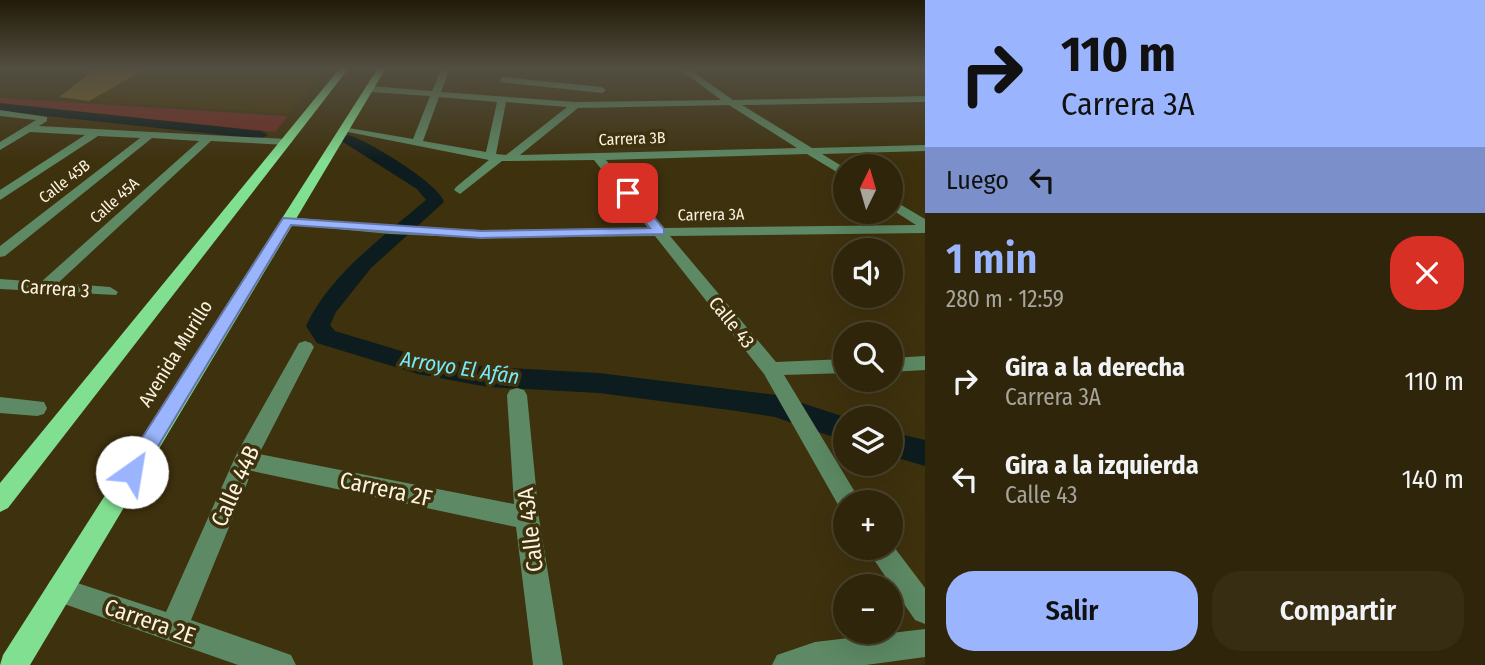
<!DOCTYPE html>
<html lang="es">
<head>
<meta charset="utf-8">
<style>
	:root { --surface:#2e250a; --page:#362d13; --text:#f1f3f6; --muted:#a7a59c; --line:#49422b; --accent:#9ab5fd }
	body { margin:0; font-family:"Fira Sans Condensed",sans-serif; background:var(--page); color:var(--text); height:100vh; display:flex; flex-direction:column; font-size:26px; white-space:nowrap }
	* { box-sizing:border-box; margin:0 }
	p { font-size:23px; color:var(--muted) }
	.icon { flex:none; width:38px; height:38px; fill:none; stroke:currentColor; stroke-width:2; stroke-linecap:round; stroke-linejoin:round }
	.map { position:relative; flex:1; overflow:hidden }
	.details { display:flex; flex-direction:column; background:var(--surface); width:560px }
	.details>* { flex:none }
	.top-card { background:#9ab5fd; color:#111; overflow:hidden }
	.needle { width:46px; rotate:5deg }
	.fabs { position:absolute; left:833px; top:154px; display:grid; gap:14px }
	.fabs a { display:grid; place-items:center; width:70px; height:70px; border-radius:50%; background:var(--surface); box-shadow:0 7px 28px #0002,0 0 0 2px var(--line); font-size:35px }
	.pin { position:absolute; display:grid; place-items:center; width:60px; height:60px; color:#fff; margin:-30px; border-radius:14px; box-shadow:0 4px 10px #0006 }
	.me { position:absolute; width:77px; margin:-38px; rotate:32deg; stroke-linejoin:round; filter:drop-shadow(0 0 5px #0008) }
	.turn { display:flex; align-items:center; gap:24px; height:147px; padding:0 21px; font-size:32px }
	.turn .icon { width:91px; height:91px; stroke-width:2.5 }
	.turn b { display:block; font-size:49px; line-height:60px }
	.then { display:flex; align-items:center; height:66px; padding:0 21px; background:#0003; gap:14px; font-size:26px }
	.round { display:grid; place-items:center; flex:none; width:74px; height:74px; border-radius:28px; background:var(--page) }
	.headline { display:flex; align-items:center; justify-content:space-between; height:119px; padding:0 21px }
	h1 { font-size:42px; font-weight:600; line-height:52px; color:var(--accent) }
	.cta { display:flex; gap:14px; margin-top:auto; padding:14px 21px }
	.cta a { flex:1; height:80px; border-radius:28px; background:var(--accent); color:#111; font-size:28px; font-weight:600; line-height:80px; text-align:center }
	.cta a+a { background:var(--page); color:var(--text) }
	ul { padding:0; list-style:none }
	li { display:flex; align-items:center; gap:21px; height:98px; padding:0 21px }
	li div { flex:1 }
	li b { display:block; font-size:26px }
	li em { font-style:normal }
	main { display:flex; flex:1; min-height:0 }
	.map>svg:first-child { display:block }
</style>
</head>
<body>
<main>
<div class="map">
<svg width="925" height="665" viewBox="0 0 925 665">
	<rect width="100%" height="100%" fill="#3e310e"/>
	<path fill="#463609" d="M 148,68 L 329,68 L 289,114 L 89,101 Z"/>
	<path fill="#732b24" d="M 0,98 L 288,116 L 275,132 L 0,104 Z"/>
	<g fill="none" stroke-linecap="round" stroke-linejoin="round">
		<g fill="#0d1c1e" fill-rule="evenodd">
			<path d="M 0,103 L 261,131 L 268,135 L 261,139 L 0,111 Z"/>
			<path d="M 348,135 C 366,139 441,185 444,202 L 371,268 L 336,312 L 330,325 L 335,331 L 418,356 L 488,367 L 599,373 L 777,395 L 848,418 L 845,418 L 845,441 L 775,417 L 737,411 L 599,393 L 488,387 L 418,374 L 317,343 L 306,326 C 330,274 383,237 426,200 L 417,189 L 343,142 L 341,139 Z"/>
			<path d="M 891,432 L 925,440 L 925,466 L 891,456 Z"/>
		</g>
	</g>
	<path fill="#7a6324" d="M 97,68 L 148,68 L 89,101 L 59,97 Z"/>
	<g fill="none" stroke-linecap="round" stroke-linejoin="round">
		<g fill="#5d8964" fill-rule="evenodd">
			<path d="M 442,68 L 450,68 L 441,92 L 576,102 L 721,100 L 678,68 L 688,68 L 733,100 L 925,96 L 925,102 L 742,105 L 812,148 L 925,145 L 925,151 L 822,154 L 845,168 L 845,177 L 807,154 L 606,160 L 663,228 L 916,225 L 891,209 L 891,199 L 925,219 L 925,233 L 670,236 L 776,362 L 845,359 L 845,373 L 784,375 L 861,502 L 845,502 L 845,511 L 841,510 L 764,374 L 655,236 L 481,238 L 390,234 L 283,224 L 281,221 L 288,217 L 390,226 L 481,230 L 648,228 L 594,160 L 502,161 L 460,194 L 454,190 L 456,187 L 489,160 L 338,130 L 343,127 L 413,139 L 430,96 L 370,92 L 366,89 L 370,86 L 432,91 ZM 439,97 L 497,102 L 486,152 L 423,141 ZM 506,102 L 567,107 L 506,155 L 496,154 ZM 729,105 L 797,148 L 520,155 L 578,108 Z"/>
			<path d="M 502,77 L 602,87 L 606,90 L 602,93 L 499,82 Z"/>
			<path d="M 0,110 L 47,117 L 47,121 L 39,126 L 287,139 L 292,142 L 287,145 L 211,141 L 58,283 L 110,287 L 118,292 L 116,295 L 0,289 L 0,279 L 41,282 L 199,141 L 152,138 L 5,256 L 0,257 L 0,246 L 140,138 L 98,136 L 0,200 L 0,190 L 85,135 L 30,132 L 0,150 L 0,142 L 36,120 L 0,116 Z"/>
			<path d="M 305,341 L 311,343 L 314,347 L 259,454 L 514,504 L 507,395 L 510,390 L 517,388 L 524,390 L 527,395 L 539,518 L 563,665 L 533,665 L 516,527 L 252,471 L 191,620 L 291,655 L 296,665 L 238,665 L 50,599 L 46,590 L 50,581 L 59,577 L 166,612 L 237,453 L 299,343 Z"/>
			<path d="M 925,356 L 925,370 L 891,372 L 891,358 Z"/>
			<path d="M 0,397 L 44,402 L 47,408 L 44,414 L 37,416 L 0,413 Z"/>
			<path d="M 891,543 L 925,588 L 925,624 L 915,620 L 866,548 L 891,548 Z"/>
			<path d="M 925,629 L 925,657 L 866,665 L 772,665 L 777,655 L 815,642 Z"/>
		</g>
		<g fill="#81df91" fill-rule="evenodd">
			<path d="M 340,68 L 349,68 L 8,508 L 0,512 L 0,483 Z"/>
			<path d="M 378,68 L 386,68 L 30,665 L 0,665 L 3,655 Z"/>
		</g>
	</g>
	<linearGradient id="sky" x2="0" y2="1"><stop stop-color="#221b08"/><stop offset="0.42" stop-color="#524e41"/><stop offset="1" stop-color="#524e41" stop-opacity="0"/></linearGradient>
	<rect width="925" height="162" fill="url(#sky)"/>
	<path fill="#9ab5fd" stroke="#6476a4" stroke-width="2" d="M 628,190 L 632,191 L 664,229 L 664,234 L 481,238 L 291,225 L 139,478 L 132,481 L 124,478 L 121,472 L 124,466 L 283,218 L 481,231 L 650,228 L 622,193 Z"/>
	<g text-anchor="middle" stroke-width="7" stroke-linejoin="round" paint-order="stroke">
		<g font-size="16" fill="#fcf4e1" stroke="#3e310e">
			<text transform="translate(632 138) rotate(-2)" y="6">Carrera 3B</text>
			<text transform="translate(64 181) rotate(-38)" y="6">Calle 45B</text>
			<text transform="translate(114 200) rotate(-42)" y="6">Calle 45A</text>
			<text transform="translate(711 214) rotate(-1)" y="6">Carrera 3A</text>
		</g>
		<g font-size="19" fill="#fcf4e1" stroke="#3e310e">
			<text transform="translate(55 288) rotate(4)" y="7">Carrera 3</text>
			<text transform="translate(732 322) rotate(51)" y="7">Calle 43</text>
			<text transform="translate(175 353) rotate(-58)" y="7">Avenida Murillo</text>
		</g>
		<g font-size="21" font-style="italic" fill="#74ebfc" stroke="#3e310e">
			<text transform="translate(460 368) rotate(9)" y="7">Arroyo El Afán</text>
		</g>
		<g font-size="23" fill="#fcf4e1" stroke="#3e310e">
			<text transform="translate(235 486) rotate(-66)" y="8">Calle 44B</text>
			<text transform="translate(386 489) rotate(12)" y="8">Carrera 2F</text>
			<text transform="translate(530 530) rotate(-97)" y="8">Calle 43A</text>
			<text transform="translate(150 621) rotate(19)" y="8">Carrera 2E</text>
		</g>
	</g>
</svg>
<div class="fabs">
<a><svg class="needle" viewBox="-14 -14 28 28"><path d="M0-13l5 13h-10z" fill="#e53935"/><path d="M0 13l5-13h-10z" fill="#a7a59c"/></svg></a>
<a><svg class="icon" aria-label="sound" viewBox="0 0 24 24"><path d="M4 9h4l5-4v14l-5-4H4zM17 9q2 3 0 6"/></svg></a>
<a><svg class="icon" aria-label="search" viewBox="0 0 24 24"><circle cx="10" cy="10" r="6"/><path d="M15 15l6 6"/></svg></a>
<a><svg class="icon" aria-label="layers" viewBox="0 0 24 24"><path d="M12 4l9 5-9 5-9-5zM3 14l9 5 9-5"/></svg></a>
<a>+</a>
<a>−</a>
</div>
<div class="pin" style="left:628px;top:193px;background:#d93025"><svg class="icon" aria-label="arrive" viewBox="0 0 24 24"><path d="M6 21V4h12l-3 4 3 4H6"/></svg></div>
<svg class="me" style="left:132px;top:472px" viewBox="-20 -20 40 40"><circle r="19" fill="#fff"/><path d="M0-13L10 11 0 6-10 11z" fill="#9ab5fd"/></svg>
</div>
<section class="details">
<div class="top-card">
<div class="turn"><svg class="icon" aria-label="right" viewBox="0 0 24 24"><path d="M7 20v-9h11M14 6l5 5-5 5"/></svg><div><b>110 m</b>Carrera 3A</div></div>
<div class="then">Luego<svg class="icon" aria-label="left" viewBox="0 0 24 24"><path d="M17 20v-9H6M10 6l-5 5 5 5"/></svg></div>
</div>
<div class="headline"><div><h1>1 min</h1><p>280 m · 12:59</p></div><a class="round" style="background:#d93025;color:#fff"><svg class="icon" aria-label="close" viewBox="0 0 24 24"><path d="M6 6l12 12M18 6L6 18"/></svg></a></div>
<ul>
<li><svg class="icon" aria-label="right" viewBox="0 0 24 24"><path d="M7 20v-9h11M14 6l5 5-5 5"/></svg><div><b>Gira a la derecha</b><p>Carrera 3A</p></div><em>110 m</em></li>
<li><svg class="icon" aria-label="left" viewBox="0 0 24 24"><path d="M17 20v-9H6M10 6l-5 5 5 5"/></svg><div><b>Gira a la izquierda</b><p>Calle 43</p></div><em>140 m</em></li>
</ul>
<div class="cta"><a>Salir</a><a>Compartir</a></div>
</section>
</main>
</body>
</html>
